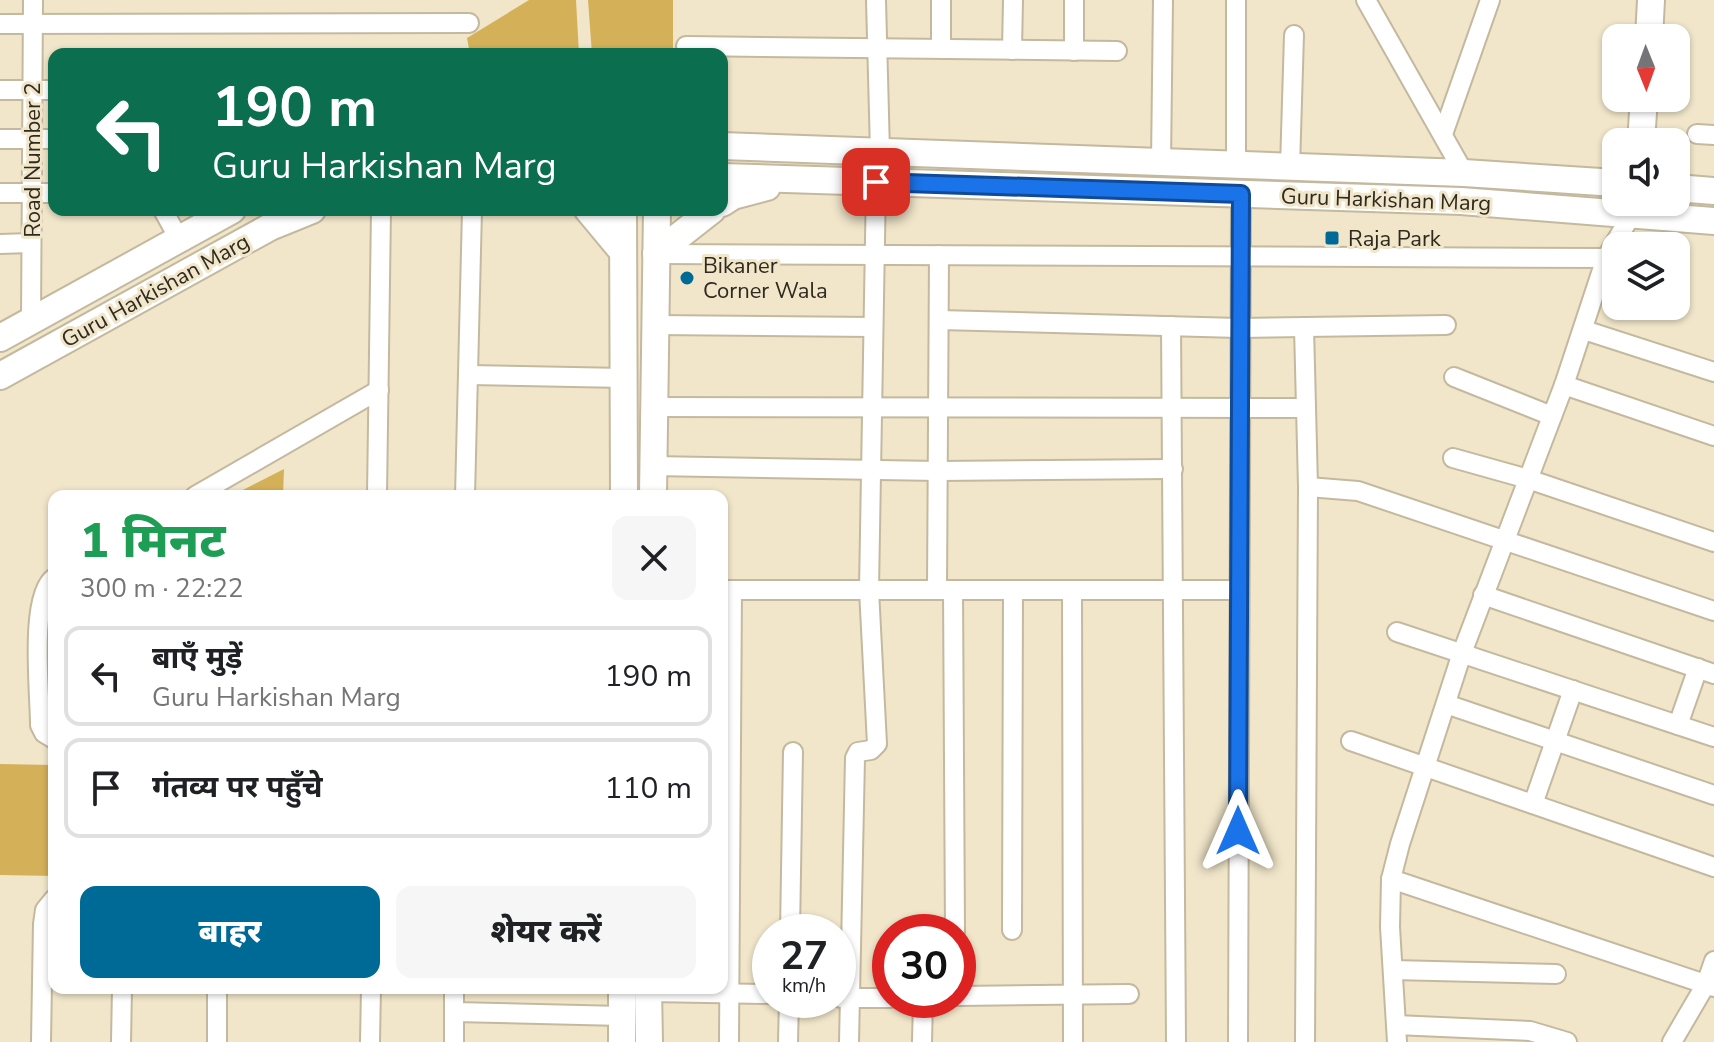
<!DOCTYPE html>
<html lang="hi">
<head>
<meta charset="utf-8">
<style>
	:root { --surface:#fff; --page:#f6f6f6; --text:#202124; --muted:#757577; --line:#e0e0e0; --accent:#006a97 }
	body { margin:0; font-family:"Nunito Sans","Noto Sans Devanagari",sans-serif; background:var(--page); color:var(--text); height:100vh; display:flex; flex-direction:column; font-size:30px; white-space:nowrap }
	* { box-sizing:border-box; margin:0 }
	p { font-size:26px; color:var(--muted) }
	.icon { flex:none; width:44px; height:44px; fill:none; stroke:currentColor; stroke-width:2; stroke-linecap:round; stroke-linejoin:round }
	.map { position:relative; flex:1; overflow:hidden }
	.side { position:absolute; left:48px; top:490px; width:680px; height:504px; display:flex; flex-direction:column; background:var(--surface); border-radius:16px; box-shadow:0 2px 6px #0004 }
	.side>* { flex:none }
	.hud { position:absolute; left:48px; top:48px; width:680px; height:168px; border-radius:16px; box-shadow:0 2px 6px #0004; background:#0b6e4f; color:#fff; overflow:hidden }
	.needle { width:52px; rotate:179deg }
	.buttons { position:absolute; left:1602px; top:24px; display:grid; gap:16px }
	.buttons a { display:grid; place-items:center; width:88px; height:88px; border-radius:16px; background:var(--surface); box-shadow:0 2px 6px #0004; font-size:40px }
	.speed { position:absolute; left:752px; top:914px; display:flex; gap:16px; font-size:40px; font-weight:700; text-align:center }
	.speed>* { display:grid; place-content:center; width:104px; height:104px; border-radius:50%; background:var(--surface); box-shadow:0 2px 6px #0004; line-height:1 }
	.speed small { font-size:20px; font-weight:400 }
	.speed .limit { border:12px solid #d22; background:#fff; color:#111 }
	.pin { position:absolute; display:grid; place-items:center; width:68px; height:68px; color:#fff; margin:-34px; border-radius:16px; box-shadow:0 4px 12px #0006 }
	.me { position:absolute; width:88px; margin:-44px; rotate:0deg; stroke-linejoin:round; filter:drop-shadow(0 0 6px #0008) }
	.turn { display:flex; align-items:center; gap:28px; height:168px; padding:0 32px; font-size:36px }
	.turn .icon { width:104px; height:104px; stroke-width:2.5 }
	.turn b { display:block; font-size:56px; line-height:68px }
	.round { display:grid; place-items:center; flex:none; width:84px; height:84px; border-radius:16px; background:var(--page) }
	.overview { display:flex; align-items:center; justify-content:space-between; height:136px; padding:0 32px }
	h1 { font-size:48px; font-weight:800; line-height:60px; color:#1e9e55 }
	.cta { display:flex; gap:16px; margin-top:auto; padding:16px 32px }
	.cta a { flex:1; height:92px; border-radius:16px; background:var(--accent); color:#fff; font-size:32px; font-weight:800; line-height:92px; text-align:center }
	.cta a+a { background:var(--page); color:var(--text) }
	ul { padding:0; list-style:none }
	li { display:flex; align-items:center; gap:24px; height:100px; margin:0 16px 12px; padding:0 16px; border:4px solid var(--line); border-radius:16px }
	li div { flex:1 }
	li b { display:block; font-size:30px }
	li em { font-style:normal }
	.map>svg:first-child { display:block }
</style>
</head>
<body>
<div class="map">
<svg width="1714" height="1042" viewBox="0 0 1714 1042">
	<rect width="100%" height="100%" fill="#f1e6ca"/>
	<g fill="#d4b159">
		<path d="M 529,0 L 576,0 L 579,54 L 470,54 L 467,38 Z"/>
		<path d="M 588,0 L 673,0 L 673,54 L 592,54 Z"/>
		<path d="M 284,469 L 283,496 L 231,496 Z"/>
		<path d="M 0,764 L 54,765 L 54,876 L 0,875 Z"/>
	</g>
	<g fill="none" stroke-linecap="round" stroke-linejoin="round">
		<g stroke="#c4b99f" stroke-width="22">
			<g id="street">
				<path d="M 876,0 L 880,152"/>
				<path d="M 941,0 L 941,49"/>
				<path d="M 1236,0 L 1236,165"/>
				<path d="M 1366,0 L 1464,173"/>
				<path d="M 0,24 L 469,23"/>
				<path d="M 686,46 L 1117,51"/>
				<path d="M 1012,50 L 1013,0"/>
				<path d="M 1074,51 L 1074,0"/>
				<path d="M 0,90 L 54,90"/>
				<path d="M 1443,134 L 1490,0"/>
				<path d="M 1697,134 L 1714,135"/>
				<path d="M 0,139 L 54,139"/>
				<path d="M 1161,162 L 1163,0"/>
				<path d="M 1290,167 L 1294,35"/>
				<path d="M 0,193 L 54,193"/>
				<path d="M 163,210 L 179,239"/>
				<path d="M 0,244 L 31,243"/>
				<path d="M 656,254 L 1606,258"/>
				<path d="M 939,320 L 1239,328 L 1446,325"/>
				<path d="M 31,321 L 33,0"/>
				<path d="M 655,325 L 873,327"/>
				<path d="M 1171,326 L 1176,1042"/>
				<path d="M 1304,327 L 1308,487 L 1305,1042"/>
				<path d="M 1584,330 L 1714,372"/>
				<path d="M 469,375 L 624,378"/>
				<path d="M 1454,377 L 1552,416"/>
				<path d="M 1564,385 L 1714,436"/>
				<path d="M 654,407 L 1306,408"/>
				<path d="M 1453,458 L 1528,479 L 1714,542"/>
				<path d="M 653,466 L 938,471 L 1173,469"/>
				<path d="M 1308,487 L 1358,491 L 1714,611"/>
				<path d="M 195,496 L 379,390"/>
				<path d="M 377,496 L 381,210"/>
				<path d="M 465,496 L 472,210"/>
				<path d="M 54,578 C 29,596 40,693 40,725 L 44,733 L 54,739"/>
				<path d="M 722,590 L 1239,590"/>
				<path d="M 937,590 L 939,255"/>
				<path d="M 953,590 L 955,932"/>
				<path d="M 1072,590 L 1073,1042"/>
				<path d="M 1483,595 L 1714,674"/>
				<path d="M 1397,632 L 1714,737"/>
				<path d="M 1446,704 L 1714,795"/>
				<path d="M 1678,725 L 1698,668"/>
				<path d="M 1351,741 L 1714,867"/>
				<path d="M 1533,804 L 1573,690"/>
				<path d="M 1391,879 L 1714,987"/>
				<path d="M 1012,930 L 1013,590"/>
				<path d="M 790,932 L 793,752"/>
				<path d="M 1393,970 L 1556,974"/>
				<path d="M 648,992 L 770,994"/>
				<path d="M 958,996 L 1129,994"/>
				<path d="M 841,998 L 890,998"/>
				<path d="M 454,1012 L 622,1016"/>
				<path d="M 1396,1025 L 1530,1031 L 1567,1042"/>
				<path d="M 41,1042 L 43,924 L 45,910 L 54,899"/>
				<path d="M 121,1042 L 122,988"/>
				<path d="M 217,1042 L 217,988"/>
				<path d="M 370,1042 L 371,988"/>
				<path d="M 454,1042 L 454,988"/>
				<path d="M 729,1042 L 732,590"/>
				<path d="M 788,1042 L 789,1000"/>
				<path d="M 849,1042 L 855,758 L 858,752 L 871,750 L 877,744 L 869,590 L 876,182"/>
				<path d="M 922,1042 L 923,1000"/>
				<path d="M 1238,1042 L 1241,194"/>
				<path d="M 1397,1042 L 1390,927 L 1391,879 L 1400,844 L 1462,653 L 1564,385 L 1606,258 L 1632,214"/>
				<path d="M 1672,1042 L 1706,984 L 1714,961"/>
			</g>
		</g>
		<g stroke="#c4b99f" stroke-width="30">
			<g id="secondary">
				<path d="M 1649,38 L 1651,0"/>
				<path d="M 1641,142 L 1644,98"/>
				<path d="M 722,146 L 1464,173 L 1616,183"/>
				<path d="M 722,177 L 1461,201 L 1714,221"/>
				<path d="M 1676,188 L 1714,191"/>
				<path d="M 722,203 L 733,196 L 767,187"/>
				<path d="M 588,210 L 623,252"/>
				<path d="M 623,210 L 624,496"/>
				<path d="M 656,254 L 712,210"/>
				<path d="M 0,338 L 232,210"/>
				<path d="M 0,376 L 270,227 L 312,210"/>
				<path d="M 653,496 L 657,210"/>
				<path d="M 648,988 L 649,1042"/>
				<path d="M 622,1042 L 622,988"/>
			</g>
		</g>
		<use href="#street" stroke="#fff" stroke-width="18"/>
		<use href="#secondary" stroke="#fff" stroke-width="26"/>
	</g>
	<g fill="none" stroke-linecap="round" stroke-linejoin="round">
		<g stroke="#114b97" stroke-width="20">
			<path id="route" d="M 876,182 L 1241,194 L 1238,831"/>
		</g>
		<use href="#route" stroke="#1a73e8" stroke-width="14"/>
	</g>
	<g fill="#006a97" stroke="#f1e6ca" stroke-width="3">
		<rect x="1324" y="230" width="16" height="16" rx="4"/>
		<circle cx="687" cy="278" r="8"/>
	</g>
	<g text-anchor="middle" stroke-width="6" stroke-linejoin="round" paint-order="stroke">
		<g font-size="22" fill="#2e2a1f" stroke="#f1e6ca">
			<text transform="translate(32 160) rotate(-90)" y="8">Road Number 2</text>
			<text transform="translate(1386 199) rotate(2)" y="8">Guru Harkishan Marg</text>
			<text transform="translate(155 290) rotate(-29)" y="8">Guru Harkishan Marg</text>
		</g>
		<g font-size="22" fill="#2e2a1f" stroke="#f1e6ca" text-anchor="start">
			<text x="1348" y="246">Raja Park</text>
			<text x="703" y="273">Bikaner<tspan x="703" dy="25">Corner Wala</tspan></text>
		</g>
	</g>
</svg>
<div class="buttons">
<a><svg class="needle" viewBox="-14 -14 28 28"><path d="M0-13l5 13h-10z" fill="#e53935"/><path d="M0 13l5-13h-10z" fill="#757577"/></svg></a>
<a><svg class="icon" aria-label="sound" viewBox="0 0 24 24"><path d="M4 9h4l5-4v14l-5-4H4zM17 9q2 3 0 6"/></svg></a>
<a><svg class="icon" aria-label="layers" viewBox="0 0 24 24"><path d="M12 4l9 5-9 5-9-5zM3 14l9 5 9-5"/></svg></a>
</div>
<div class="speed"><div>27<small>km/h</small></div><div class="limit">30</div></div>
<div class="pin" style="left:876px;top:182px;background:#d93025"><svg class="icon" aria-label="arrive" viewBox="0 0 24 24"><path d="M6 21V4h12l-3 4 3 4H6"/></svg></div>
<svg class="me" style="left:1238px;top:831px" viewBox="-20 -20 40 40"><path d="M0-17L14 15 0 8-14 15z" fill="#1a73e8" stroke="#fff" stroke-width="4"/></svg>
<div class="hud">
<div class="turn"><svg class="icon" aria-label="left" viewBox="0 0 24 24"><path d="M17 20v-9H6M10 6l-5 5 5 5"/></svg><div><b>190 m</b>Guru Harkishan Marg</div></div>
</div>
<section class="side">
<div class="overview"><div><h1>1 मिनट</h1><p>300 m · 22:22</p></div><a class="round"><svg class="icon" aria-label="close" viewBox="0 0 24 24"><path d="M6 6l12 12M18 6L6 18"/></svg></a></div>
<ul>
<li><svg class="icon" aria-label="left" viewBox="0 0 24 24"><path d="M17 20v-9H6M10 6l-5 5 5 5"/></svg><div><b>बाएँ मुड़ें</b><p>Guru Harkishan Marg</p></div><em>190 m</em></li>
<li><svg class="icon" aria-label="arrive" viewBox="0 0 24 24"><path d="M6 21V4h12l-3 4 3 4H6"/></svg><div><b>गंतव्य पर पहुँचे</b></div><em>110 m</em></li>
</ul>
<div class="cta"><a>बाहर</a><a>शेयर करें</a></div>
</section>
</div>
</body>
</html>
